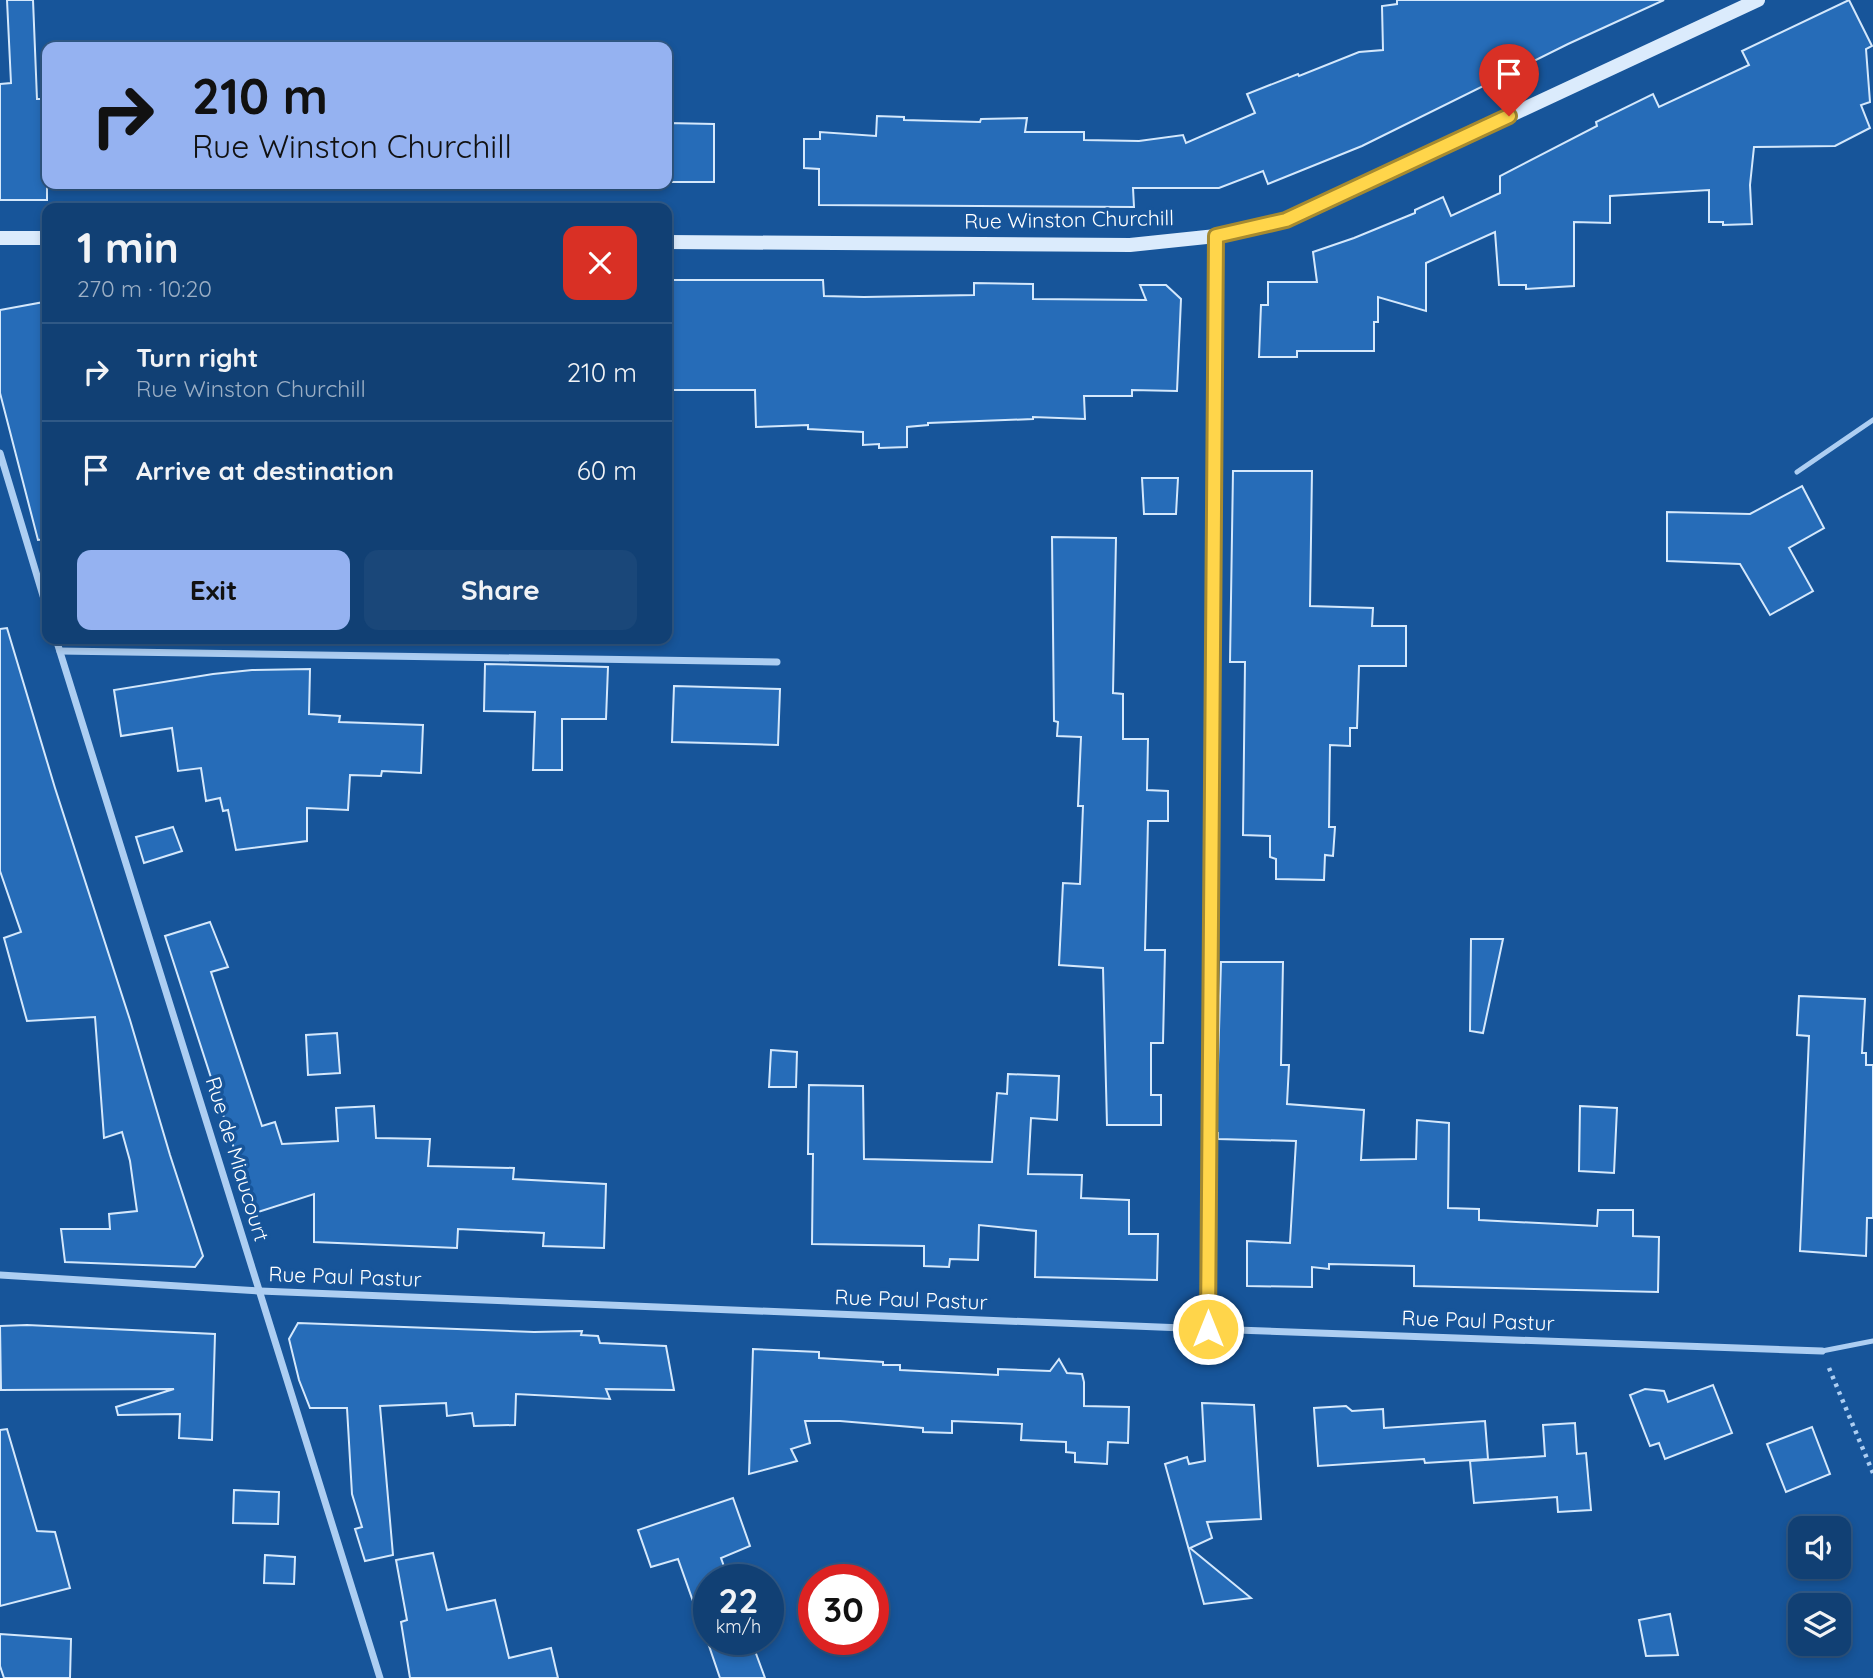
<!DOCTYPE html>
<html lang="en">
<head>
<meta charset="utf-8">
<style>
	:root { --surface:#114074; --page:#1a4779; --text:#f1f3f6; --muted:#9cafc5; --line:#305986; --accent:#95b2f1 }
	body { margin:0; font-family:Quicksand,sans-serif; background:var(--page); color:var(--text); height:100vh; display:flex; flex-direction:column; font-size:26px; white-space:nowrap }
	* { box-sizing:border-box; margin:0 }
	p { font-size:23px; color:var(--muted) }
	.icon { flex:none; width:38px; height:38px; fill:none; stroke:currentColor; stroke-width:2; stroke-linecap:round; stroke-linejoin:round }
	.map { position:relative; flex:1; overflow:hidden }
	.side { position:absolute; left:42px; top:203px; width:630px; height:441px; display:flex; flex-direction:column; background:var(--surface); border-radius:14px; box-shadow:0 4px 10px #0003,0 0 0 2px var(--line) }
	.side>* { flex:none }
	.top-card { position:absolute; left:42px; top:42px; width:630px; height:147px; border-radius:14px; box-shadow:0 4px 10px #0003,0 0 0 2px var(--line); background:#95b2f1; color:#111; overflow:hidden }
	.tools { position:absolute; left:1788px; top:1516px; display:grid; gap:14px }
	.tools a { display:grid; place-items:center; width:63px; height:63px; border-radius:14px; background:var(--surface); box-shadow:0 4px 10px #0003,0 0 0 2px var(--line); font-size:35px }
	.speed { position:absolute; left:693px; top:1564px; display:flex; gap:14px; font-size:35px; font-weight:700; text-align:center }
	.speed>* { display:grid; place-content:center; width:91px; height:91px; border-radius:50%; background:var(--surface); box-shadow:0 4px 10px #0003,0 0 0 2px var(--line); line-height:1 }
	.speed small { font-size:18px; font-weight:400 }
	.speed .limit { border:10px solid #d22; background:#fff; color:#111 }
	.pin { position:absolute; display:grid; place-items:center; width:60px; height:60px; color:#fff; margin:-72px -30px; border-radius:50% 50% 50% 0; rotate:-45deg; box-shadow:0 0 7px #0007 }
	.pin .icon { rotate:45deg }
	.me { position:absolute; width:77px; margin:-38px; rotate:0deg; stroke-linejoin:round; filter:drop-shadow(0 0 5px #0008) }
	.turn { display:flex; align-items:center; gap:24px; height:147px; padding:0 35px; font-size:32px }
	.turn .icon { width:91px; height:91px; stroke-width:2.5 }
	.turn b { display:block; font-size:49px; line-height:60px }
	.round { display:grid; place-items:center; flex:none; width:74px; height:74px; border-radius:14px; background:var(--page) }
	.head { display:flex; align-items:center; justify-content:space-between; height:119px; padding:0 35px }
	h1 { font-size:42px; font-weight:700; line-height:52px }
	.primary-button { display:flex; gap:14px; margin-top:auto; padding:14px 35px }
	.primary-button a { flex:1; height:80px; border-radius:14px; background:var(--accent); color:#111; font-size:28px; font-weight:700; line-height:80px; text-align:center }
	.primary-button a+a { background:var(--page); color:var(--text) }
	ul { padding:0; list-style:none }
	li { display:flex; align-items:center; gap:21px; height:98px; padding:0 35px; border-top:2px solid var(--line) }
	li div { flex:1 }
	li b { display:block; font-size:26px }
	li em { font-style:normal }
	.map>svg:first-child { display:block }
</style>
</head>
<body>
<div class="map">
<svg width="1873" height="1678" viewBox="0 0 1873 1678">
	<rect width="100%" height="100%" fill="#17559a"/>
	<g fill="#266cb8" stroke="#d4e8fc" stroke-width="2">
		<path d="M 7,0 L 33,0 L 37,99 L 47,99 L 47,200 L 0,200 L 0,84 L 11,83 Z"/>
		<path d="M 1397,0 L 1664,0 L 1568,44 L 1362,146 L 1268,184 L 1263,171 L 1219,188 L 1133,188 L 1134,207 L 819,205 L 819,169 L 804,168 L 804,139 L 820,139 L 820,132 L 876,136 L 877,116 L 904,117 L 904,120 L 980,122 L 981,119 L 1027,118 L 1025,132 L 1084,132 L 1084,140 L 1139,141 L 1183,135 L 1186,143 L 1255,113 L 1247,94 L 1298,74 L 1299,76 L 1359,52 L 1383,50 L 1382,6 L 1397,4 Z"/>
		<path d="M 1849,0 L 1872,46 L 1866,49 L 1870,102 L 1861,105 L 1870,128 L 1835,146 L 1754,147 L 1750,185 L 1752,224 L 1723,225 L 1723,222 L 1709,222 L 1709,190 L 1610,196 L 1610,223 L 1574,222 L 1574,286 L 1526,289 L 1526,285 L 1499,285 L 1495,232 L 1426,263 L 1426,311 L 1378,297 L 1378,322 L 1374,322 L 1374,351 L 1297,351 L 1297,357 L 1259,357 L 1261,305 L 1268,305 L 1268,282 L 1317,282 L 1313,252 L 1354,238 L 1415,213 L 1415,210 L 1443,197 L 1451,216 L 1500,193 L 1500,176 L 1597,126 L 1596,122 L 1653,94 L 1659,107 L 1749,65 L 1742,51 Z"/>
		<path d="M 667,123 L 714,124 L 714,182 L 667,182 Z"/>
		<path d="M 667,280 L 823,280 L 824,296 L 864,297 L 974,295 L 974,283 L 1033,284 L 1033,299 L 1146,300 L 1140,285 L 1166,285 L 1181,299 L 1177,391 L 1132,390 L 1132,396 L 1084,396 L 1085,419 L 1033,417 L 1033,419 L 928,423 L 928,425 L 907,427 L 907,447 L 879,448 L 879,444 L 863,445 L 863,432 L 808,429 L 808,425 L 756,427 L 755,390 L 667,390 Z"/>
		<path d="M 44,302 L 47,315 L 47,539 L 38,540 L 0,393 L 0,310 Z"/>
		<path d="M 1233,471 L 1312,471 L 1310,606 L 1373,608 L 1372,626 L 1406,626 L 1406,666 L 1359,666 L 1357,728 L 1350,728 L 1350,746 L 1330,745 L 1329,827 L 1335,827 L 1333,856 L 1325,855 L 1324,880 L 1276,879 L 1276,859 L 1270,857 L 1270,836 L 1243,835 L 1245,662 L 1230,662 Z"/>
		<path d="M 1142,478 L 1178,478 L 1176,514 L 1144,514 Z"/>
		<path d="M 1802,486 L 1824,528 L 1789,548 L 1813,591 L 1770,615 L 1740,564 L 1667,561 L 1667,512 L 1750,514 Z"/>
		<path d="M 1052,537 L 1116,538 L 1113,693 L 1123,694 L 1123,739 L 1148,739 L 1147,790 L 1168,791 L 1168,821 L 1148,821 L 1145,950 L 1165,950 L 1163,1043 L 1151,1043 L 1151,1095 L 1161,1095 L 1161,1125 L 1107,1125 L 1103,968 L 1059,965 L 1063,883 L 1080,884 L 1083,806 L 1078,806 L 1081,737 L 1057,736 L 1058,722 L 1054,721 Z"/>
		<path d="M 7,628 L 55,788 L 130,1020 L 170,1155 L 203,1256 L 195,1267 L 65,1262 L 61,1229 L 110,1229 L 109,1214 L 137,1211 L 130,1161 L 122,1132 L 104,1138 L 95,1017 L 27,1021 L 4,938 L 21,932 L 0,871 L 0,629 Z"/>
		<path d="M 485,664 L 608,667 L 606,719 L 562,719 L 562,770 L 533,770 L 535,712 L 484,711 Z"/>
		<path d="M 310,669 L 309,714 L 340,716 L 339,722 L 423,725 L 421,773 L 382,771 L 381,776 L 350,775 L 348,810 L 307,808 L 307,841 L 236,850 L 228,810 L 223,811 L 220,798 L 206,801 L 201,768 L 178,771 L 172,728 L 121,736 L 114,690 L 213,674 L 252,670 Z"/>
		<path d="M 674,686 L 780,689 L 778,745 L 672,742 Z"/>
		<path d="M 173,827 L 182,851 L 144,863 L 136,837 Z"/>
		<path d="M 210,922 L 228,967 L 211,972 L 262,1126 L 275,1122 L 282,1144 L 338,1141 L 336,1108 L 374,1106 L 376,1138 L 430,1139 L 428,1166 L 514,1168 L 513,1179 L 606,1184 L 604,1248 L 543,1246 L 544,1233 L 458,1229 L 457,1248 L 314,1242 L 314,1194 L 255,1213 L 165,936 Z"/>
		<path d="M 1471,939 L 1503,939 L 1483,1033 L 1470,1031 Z"/>
		<path d="M 1221,962 L 1283,962 L 1281,1065 L 1289,1065 L 1287,1104 L 1364,1110 L 1361,1160 L 1416,1159 L 1417,1120 L 1449,1123 L 1448,1208 L 1479,1209 L 1479,1220 L 1597,1226 L 1598,1210 L 1633,1210 L 1633,1236 L 1659,1237 L 1658,1292 L 1414,1286 L 1414,1266 L 1329,1264 L 1329,1269 L 1312,1267 L 1312,1287 L 1247,1286 L 1247,1241 L 1290,1243 L 1296,1141 L 1218,1139 L 1218,1133 L 1216,1133 Z"/>
		<path d="M 1799,996 L 1865,999 L 1862,1053 L 1866,1053 L 1866,1065 L 1873,1065 L 1873,1218 L 1867,1218 L 1866,1256 L 1800,1251 L 1809,1036 L 1797,1035 Z"/>
		<path d="M 337,1033 L 340,1073 L 308,1075 L 306,1035 Z"/>
		<path d="M 771,1050 L 797,1052 L 796,1087 L 769,1087 Z"/>
		<path d="M 1008,1074 L 1059,1076 L 1057,1120 L 1031,1118 L 1028,1174 L 1082,1175 L 1081,1198 L 1129,1200 L 1129,1234 L 1158,1234 L 1157,1280 L 1035,1277 L 1036,1231 L 979,1225 L 978,1260 L 950,1259 L 949,1267 L 924,1266 L 924,1246 L 812,1244 L 813,1154 L 808,1154 L 809,1085 L 863,1086 L 864,1159 L 992,1162 L 997,1093 L 1007,1094 Z"/>
		<path d="M 1580,1106 L 1617,1108 L 1614,1173 L 1579,1171 Z"/>
		<path d="M 298,1323 L 534,1332 L 582,1331 L 581,1335 L 598,1336 L 600,1343 L 666,1346 L 674,1390 L 606,1389 L 610,1399 L 516,1394 L 515,1425 L 474,1426 L 472,1413 L 447,1416 L 446,1403 L 380,1406 L 393,1555 L 365,1561 L 355,1529 L 362,1527 L 352,1494 L 347,1408 L 310,1408 L 299,1380 L 289,1339 Z"/>
		<path d="M 27,1325 L 215,1334 L 212,1440 L 179,1438 L 180,1414 L 118,1415 L 116,1407 L 174,1389 L 1,1390 L 0,1326 Z"/>
		<path d="M 753,1349 L 819,1352 L 819,1358 L 883,1362 L 883,1365 L 900,1365 L 900,1370 L 998,1375 L 998,1369 L 1050,1371 L 1059,1359 L 1067,1373 L 1082,1374 L 1084,1382 L 1084,1406 L 1129,1407 L 1128,1443 L 1108,1442 L 1107,1464 L 1075,1462 L 1075,1453 L 1066,1452 L 1066,1442 L 1021,1440 L 1022,1424 L 952,1421 L 952,1433 L 923,1432 L 923,1428 L 840,1421 L 805,1421 L 810,1443 L 791,1449 L 797,1461 L 749,1474 Z"/>
		<path d="M 1713,1385 L 1732,1433 L 1665,1459 L 1659,1443 L 1650,1446 L 1630,1395 L 1645,1389 L 1664,1391 L 1668,1402 Z"/>
		<path d="M 1202,1403 L 1254,1405 L 1261,1519 L 1207,1522 L 1212,1538 L 1190,1548 L 1251,1598 L 1204,1604 L 1165,1464 L 1187,1457 L 1189,1464 L 1205,1461 Z"/>
		<path d="M 1346,1406 L 1352,1411 L 1383,1409 L 1384,1428 L 1485,1421 L 1488,1459 L 1425,1463 L 1424,1459 L 1318,1466 L 1314,1408 Z"/>
		<path d="M 1575,1423 L 1577,1454 L 1586,1453 L 1591,1510 L 1558,1512 L 1557,1497 L 1474,1503 L 1470,1461 L 1545,1456 L 1543,1425 Z"/>
		<path d="M 1812,1427 L 1830,1474 L 1786,1492 L 1767,1444 Z"/>
		<path d="M 7,1429 L 37,1531 L 55,1532 L 70,1588 L 0,1606 L 0,1430 Z"/>
		<path d="M 234,1490 L 279,1492 L 278,1524 L 233,1523 Z"/>
		<path d="M 733,1498 L 750,1546 L 721,1558 L 729,1580 L 709,1580 L 709,1634 L 705,1635 L 678,1559 L 651,1567 L 638,1530 Z"/>
		<path d="M 433,1553 L 447,1610 L 495,1600 L 509,1658 L 551,1648 L 558,1678 L 410,1678 L 401,1622 L 407,1620 L 396,1560 Z"/>
		<path d="M 265,1555 L 295,1557 L 294,1584 L 264,1583 Z"/>
		<path d="M 1670,1614 L 1678,1655 L 1646,1656 L 1639,1620 Z"/>
		<path d="M 0,1634 L 71,1639 L 70,1678 L 4,1678 L 0,1666 Z"/>
		<path d="M 707,1640 L 751,1640 L 765,1678 L 720,1678 Z"/>
	</g>
	<g fill="none" stroke-linecap="round" stroke-linejoin="round">
		<path stroke="#adcef2" stroke-width="4.5" stroke-dasharray="3.5 5" stroke-linecap="butt" d="M 1829,1368 L 1873,1473"/>
		<g stroke="#adcef2" stroke-width="5">
			<path d="M 1797,472 L 1873,420"/>
			<path d="M 1822,1351 L 1873,1341"/>
		</g>
		<g stroke="#adcef2" stroke-width="7">
			<path d="M 0,453 L 47,609"/>
			<path d="M 56,639 L 380,1678"/>
			<path d="M 60,651 L 777,662"/>
			<path d="M 0,1275 L 260,1291 L 1208,1329 L 1822,1351"/>
			<path d="M 1208,1329 L 1216,236"/>
		</g>
		<g stroke="#dbebfc" stroke-width="14">
			<path d="M 0,238 L 47,238"/>
			<path d="M 667,242 L 1130,245 L 1216,236 L 1286,220 L 1758,0"/>
		</g>
	</g>
	<g fill="none" stroke-linecap="round" stroke-linejoin="round">
		<g stroke="#a68a30" stroke-width="18">
			<path id="route" d="M 1208,1329 L 1216,236 L 1286,220 L 1509,116"/>
		</g>
		<use href="#route" stroke="#ffd54a" stroke-width="12"/>
	</g>
	<g text-anchor="middle" stroke-width="7" stroke-linejoin="round" paint-order="stroke">
		<g font-size="21" fill="#fff" stroke="#17559a">
			<text transform="translate(1069 220) rotate(-1)" y="7">Rue Winston Churchill</text>
			<text transform="translate(237 1159) rotate(73)" y="7">Rue de Miaucourt</text>
			<text transform="translate(345 1277) rotate(2)" y="7">Rue Paul Pastur</text>
			<text transform="translate(911 1300) rotate(2)" y="7">Rue Paul Pastur</text>
			<text transform="translate(1478 1321) rotate(2)" y="7">Rue Paul Pastur</text>
		</g>
	</g>
</svg>
<div class="tools">
<a><svg class="icon" aria-label="sound" viewBox="0 0 24 24"><path d="M4 9h4l5-4v14l-5-4H4zM17 9q2 3 0 6"/></svg></a>
<a><svg class="icon" aria-label="layers" viewBox="0 0 24 24"><path d="M12 4l9 5-9 5-9-5zM3 14l9 5 9-5"/></svg></a>
</div>
<div class="speed"><div>22<small>km/h</small></div><div class="limit">30</div></div>
<div class="pin" style="left:1509px;top:116px;background:#d93025"><svg class="icon" aria-label="arrive" viewBox="0 0 24 24"><path d="M6 21V4h12l-3 4 3 4H6"/></svg></div>
<svg class="me" style="left:1208px;top:1329px" viewBox="-20 -20 40 40"><circle r="17" fill="#ffd54a" stroke="#fff" stroke-width="3"/><path d="M0-11L8 9 0 5-8 9z" fill="#fff"/></svg>
<div class="top-card">
<div class="turn"><svg class="icon" aria-label="right" viewBox="0 0 24 24"><path d="M7 20v-9h11M14 6l5 5-5 5"/></svg><div><b>210 m</b>Rue Winston Churchill</div></div>
</div>
<section class="side">
<div class="head"><div><h1>1 min</h1><p>270 m · 10:20</p></div><a class="round" style="background:#d93025;color:#fff"><svg class="icon" aria-label="close" viewBox="0 0 24 24"><path d="M6 6l12 12M18 6L6 18"/></svg></a></div>
<ul>
<li><svg class="icon" aria-label="right" viewBox="0 0 24 24"><path d="M7 20v-9h11M14 6l5 5-5 5"/></svg><div><b>Turn right</b><p>Rue Winston Churchill</p></div><em>210 m</em></li>
<li><svg class="icon" aria-label="arrive" viewBox="0 0 24 24"><path d="M6 21V4h12l-3 4 3 4H6"/></svg><div><b>Arrive at destination</b></div><em>60 m</em></li>
</ul>
<div class="primary-button"><a>Exit</a><a>Share</a></div>
</section>
</div>
</body>
</html>
